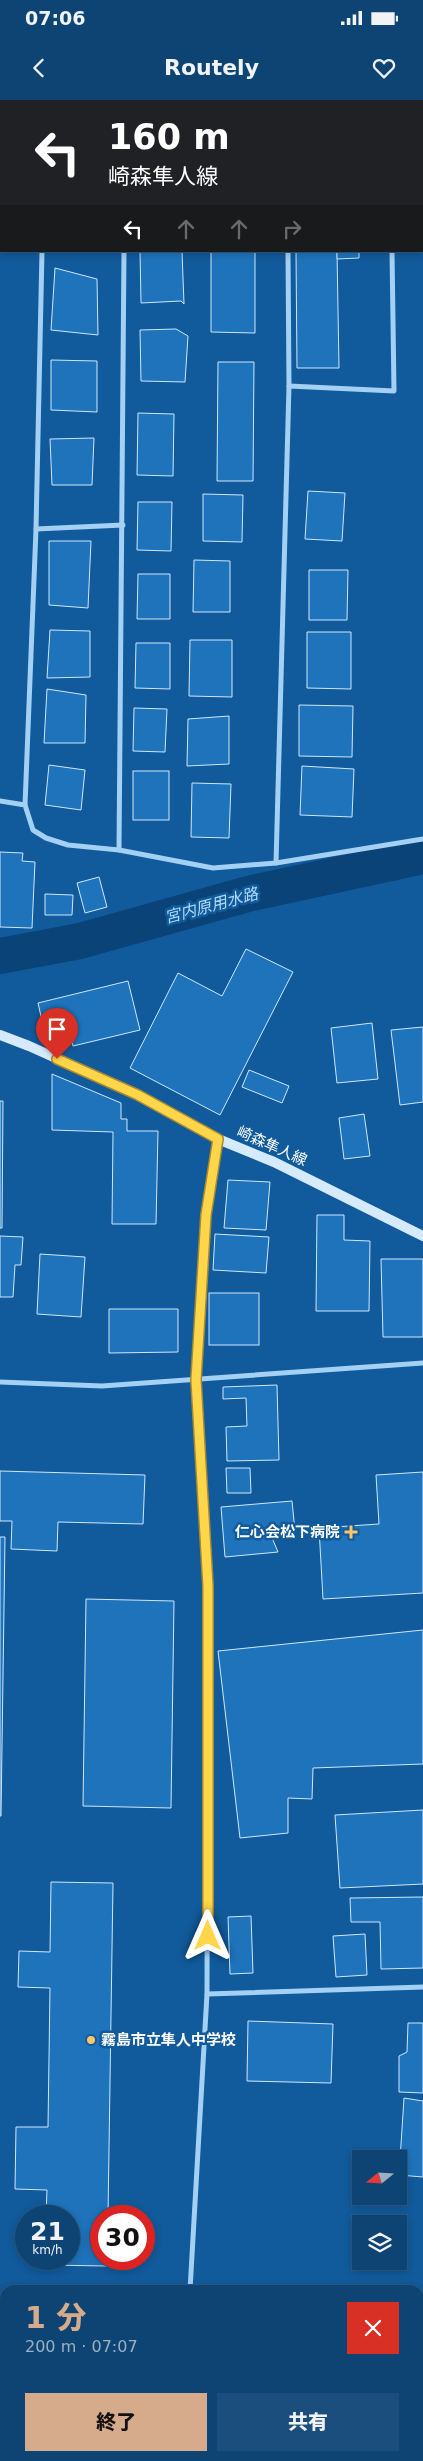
<!DOCTYPE html>
<html lang="ja">
<head>
<meta charset="utf-8">
<style>
	:root { --surface:#0d4474; --page:#1b4e7c; --text:#f1f3f6; --muted:#9ab0c5; --line:#2d5c86; --accent:#d6ab8b }
	body { margin:0; font-family:"DejaVu Sans","Noto Sans JP",sans-serif; background:var(--page); color:var(--text); height:100vh; display:flex; flex-direction:column; font-size:19px; white-space:nowrap }
	* { box-sizing:border-box; margin:0 }
	p { font-size:16px; color:var(--muted) }
	.icon { flex:none; width:28px; height:28px; fill:none; stroke:currentColor; stroke-width:2; stroke-linecap:round; stroke-linejoin:round }
	.map { position:relative; flex:1; overflow:hidden }
	.details { position:absolute; left:0px; top:2185px; width:424px; height:176px; display:flex; flex-direction:column; background:var(--surface); border-radius:15px 15px 0 0; box-shadow:0 2px 8px #0003,0 0 0 1px var(--line) }
	.details>* { flex:none }
	.banner { position:absolute; left:0px; top:0px; width:424px; height:152px; box-shadow:0 2px 8px #0003,0 0 0 1px var(--line); background:#202124; color:#fff; overflow:hidden }
	.needle { width:32px; rotate:252deg }
	.buttons { position:absolute; left:352px; top:2050px; display:grid; gap:10px }
	.buttons a { display:grid; place-items:center; width:55px; height:55px; border-radius:0px; background:var(--surface); box-shadow:0 2px 8px #0003,0 0 0 1px var(--line); font-size:25px }
	.speed { position:absolute; left:15px; top:2105px; display:flex; gap:10px; font-size:25px; font-weight:700; text-align:center }
	.speed>* { display:grid; place-content:center; width:65px; height:65px; border-radius:50%; background:var(--surface); box-shadow:0 2px 8px #0003,0 0 0 1px var(--line); line-height:1 }
	.speed small { font-size:12px; font-weight:400 }
	.speed .limit { border:8px solid #d22; background:#fff; color:#111 }
	.pin { position:absolute; display:grid; place-items:center; width:42px; height:42px; color:#fff; margin:-51px -21px; border-radius:50% 50% 50% 0; rotate:-45deg; box-shadow:0 0 5px #0007 }
	.pin .icon { rotate:45deg }
	.me { position:absolute; width:55px; margin:-28px; rotate:0deg; stroke-linejoin:round; filter:drop-shadow(0 0 4px #0008) }
	.turn { display:flex; align-items:center; gap:18px; height:105px; padding:0 25px; font-size:22px }
	.turn .icon { width:65px; height:65px; stroke-width:2.5 }
	.turn b { display:block; font-size:35px; line-height:42px }
	.lanes { display:flex; align-items:center; height:48px; padding:0 25px; background:#0003; justify-content:center; gap:25px; direction:ltr }
	.lanes .off { opacity:.35 }
	.round { display:grid; place-items:center; flex:none; width:52px; height:52px; border-radius:0px; background:var(--page) }
	.overview { display:flex; align-items:center; justify-content:space-between; height:85px; padding:0 25px }
	h1 { font-size:30px; font-weight:800; line-height:38px; color:var(--accent) }
	.button { display:flex; gap:10px; margin-top:auto; padding:10px 25px }
	.button a { flex:1; height:58px; border-radius:0px; background:var(--accent); color:#111; font-size:20px; font-weight:800; line-height:58px; text-align:center }
	.button a+a { background:var(--page); color:var(--text) }
	.status { display:flex; justify-content:space-between; align-items:center; height:35px; padding:0 25px; background:var(--surface); direction:ltr }
	.status svg { height:14px; fill:currentColor }
	header { display:flex; justify-content:space-between; align-items:center; height:65px; padding:0 25px; background:var(--surface); font-size:22px; font-weight:800 }
	.map>svg:first-child { display:block }
</style>
</head>
<body>
<div class="status"><b>07:06</b><svg viewBox="0 0 49 12"><path d="M0 12V9h3v3zM5 12V6h3v6zM10 12V3h3v9zM15 12V0h3v12zM26 1h20v11H26zM47 4h2v5h-2z"/></svg></div>
<header><svg class="icon" aria-label="back" viewBox="0 0 24 24"><path d="M15 5l-7 7 7 7"/></svg>Routely<svg class="icon" aria-label="heart" viewBox="0 0 24 24"><path d="M12 20l-8-8c-3-5 5-10 8-4 3-6 11-1 8 4z"/></svg></header>
<div class="map">
<svg width="423" height="2361" viewBox="0 0 423 2361">
	<rect width="100%" height="100%" fill="#115a9b"/>
	<path fill="#186eb6" d="M 0,2195 L 5,2195 L 5,2356 L 135,2356 L 134,2361 L 0,2361 Z"/>
	<g fill="none" stroke-linecap="round" stroke-linejoin="round">
		<path stroke="#0a4377" stroke-width="36" d="M 0,856 L 80,841 L 248,794 L 423,756"/>
	</g>
	<g fill="#1e73bb" stroke="#cde8fe">
		<rect x="233" y="0" width="82" height="1"/>
		<rect x="333" y="0" width="44" height="1"/>
		<path d="M 0,4 L 1,18 L 0,50 Z"/>
		<path d="M 140,151 L 182,151 L 184,204 L 181,201 L 141,203 Z"/>
		<path d="M 211,151 L 255,151 L 255,233 L 211,232 Z"/>
		<path d="M 296,151 L 337,151 L 339,268 L 297,268 Z"/>
		<path d="M 337,151 L 359,151 L 359,158 L 337,159 Z"/>
		<path d="M 55,168 L 97,179 L 98,235 L 51,230 Z"/>
		<path d="M 176,229 L 188,236 L 185,282 L 141,281 L 140,230 Z"/>
		<path d="M 51,260 L 97,261 L 97,312 L 51,310 Z"/>
		<path d="M 218,262 L 254,262 L 253,381 L 217,381 Z"/>
		<path d="M 138,313 L 174,314 L 173,376 L 137,375 Z"/>
		<path d="M 94,338 L 92,385 L 52,385 L 50,339 Z"/>
		<path d="M 308,391 L 345,393 L 342,441 L 305,439 Z"/>
		<path d="M 203,394 L 243,395 L 242,442 L 203,441 Z"/>
		<path d="M 138,402 L 172,402 L 171,451 L 137,450 Z"/>
		<path d="M 49,441 L 91,441 L 88,508 L 49,505 Z"/>
		<path d="M 194,460 L 230,461 L 230,512 L 193,512 Z"/>
		<path d="M 309,470 L 348,470 L 347,520 L 309,520 Z"/>
		<path d="M 138,474 L 170,474 L 170,519 L 137,519 Z"/>
		<path d="M 50,530 L 90,531 L 90,577 L 47,578 Z"/>
		<path d="M 307,532 L 351,532 L 351,589 L 307,588 Z"/>
		<path d="M 190,540 L 232,540 L 232,597 L 189,596 Z"/>
		<path d="M 136,543 L 170,543 L 170,589 L 135,588 Z"/>
		<path d="M 47,589 L 86,595 L 85,643 L 44,643 Z"/>
		<path d="M 299,605 L 353,606 L 352,657 L 299,656 Z"/>
		<path d="M 134,608 L 167,609 L 165,652 L 133,651 Z"/>
		<path d="M 229,616 L 229,664 L 187,666 L 188,619 Z"/>
		<path d="M 49,665 L 85,670 L 81,710 L 45,705 Z"/>
		<path d="M 302,666 L 354,669 L 352,717 L 300,715 Z"/>
		<rect x="133" y="671" width="36" height="49"/>
		<path d="M 192,683 L 231,684 L 229,738 L 191,737 Z"/>
		<path d="M 0,752 L 23,753 L 22,761 L 35,762 L 32,828 L 0,827 Z"/>
		<path d="M 99,777 L 107,807 L 85,813 L 77,783 Z"/>
		<path d="M 45,794 L 73,795 L 72,815 L 45,815 Z"/>
		<path d="M 246,849 L 293,872 L 220,1015 L 130,968 L 178,873 L 222,896 Z"/>
		<path d="M 128,881 L 140,930 L 73,946 L 69,929 L 45,934 L 38,903 Z"/>
		<path d="M 372,923 L 378,979 L 337,983 L 331,928 Z"/>
		<path d="M 423,927 L 423,1002 L 400,1005 L 391,930 Z"/>
		<path d="M 249,970 L 289,986 L 282,1003 L 242,987 Z"/>
		<path d="M 52,974 L 121,1003 L 121,1019 L 127,1019 L 127,1031 L 158,1031 L 156,1124 L 112,1124 L 113,1032 L 52,1030 Z"/>
		<path d="M 0,1001 L 3,1001 L 2,1128 L 0,1128 Z"/>
		<path d="M 364,1014 L 370,1056 L 344,1059 L 339,1018 Z"/>
		<path d="M 228,1080 L 270,1082 L 266,1130 L 224,1128 Z"/>
		<path d="M 317,1115 L 344,1115 L 344,1140 L 370,1141 L 369,1211 L 316,1211 Z"/>
		<path d="M 215,1134 L 269,1137 L 266,1173 L 213,1170 Z"/>
		<path d="M 0,1136 L 23,1137 L 21,1165 L 15,1165 L 13,1197 L 0,1197 Z"/>
		<path d="M 40,1154 L 85,1157 L 81,1217 L 37,1214 Z"/>
		<path d="M 381,1159 L 423,1159 L 423,1237 L 383,1237 Z"/>
		<rect x="209" y="1193" width="50" height="52"/>
		<path d="M 109,1209 L 178,1209 L 178,1252 L 109,1253 Z"/>
		<path d="M 277,1285 L 279,1360 L 227,1361 L 226,1327 L 247,1326 L 246,1298 L 223,1299 L 223,1287 Z"/>
		<path d="M 226,1368 L 250,1368 L 251,1393 L 227,1393 Z"/>
		<path d="M 0,1371 L 145,1375 L 143,1424 L 58,1422 L 57,1451 L 11,1449 L 12,1421 L 0,1421 Z"/>
		<path d="M 423,1372 L 423,1493 L 323,1499 L 319,1428 L 379,1424 L 376,1375 Z"/>
		<path d="M 292,1401 L 295,1431 L 270,1433 L 278,1452 L 225,1457 L 221,1407 Z"/>
		<path d="M 0,1437 L 5,1437 L 1,1716 L 0,1716 Z"/>
		<path d="M 86,1499 L 174,1501 L 171,1708 L 83,1706 Z"/>
		<path d="M 423,1530 L 423,1664 L 313,1668 L 312,1699 L 288,1698 L 288,1733 L 240,1738 L 218,1551 Z"/>
		<path d="M 423,1710 L 423,1784 L 340,1788 L 335,1715 Z"/>
		<path d="M 51,1782 L 113,1783 L 108,2116 L 101,2116 L 101,2159 L 107,2159 L 107,2166 L 45,2165 L 45,2159 L 69,2159 L 69,2116 L 46,2116 L 47,2090 L 15,2089 L 16,2027 L 48,2027 L 50,1888 L 18,1887 L 19,1851 L 50,1852 Z"/>
		<path d="M 423,1797 L 423,1868 L 381,1869 L 380,1822 L 351,1822 L 350,1798 Z"/>
		<path d="M 251,1816 L 253,1873 L 230,1874 L 228,1817 Z"/>
		<path d="M 365,1834 L 367,1875 L 336,1877 L 333,1836 Z"/>
		<path d="M 248,1921 L 333,1924 L 331,1983 L 247,1981 Z"/>
		<path d="M 408,1923 L 423,1923 L 423,1993 L 399,1992 L 399,1956 L 407,1952 Z"/>
		<path d="M 404,1998 L 423,2001 L 423,2077 L 399,2075 Z"/>
		<path d="M 419,2307 L 423,2307 L 423,2361 L 385,2360 L 385,2356 L 419,2356 Z"/>
		<rect x="326" y="2356" width="49" height="5"/>
	</g>
	<g fill="none" stroke-linecap="round" stroke-linejoin="round">
		<g stroke="#a4d0f4" stroke-width="5">
			<path d="M 203,0 L 203,1"/>
			<path d="M 288,151 L 289,286"/>
			<path d="M 36,429 L 123,425"/>
			<path d="M 0,701 L 25,705 L 33,730 L 46,738 L 68,745 L 119,750 L 213,768 L 276,763 L 423,739"/>
			<path d="M 25,705 L 36,429 L 42,151"/>
			<path d="M 119,750 L 124,151"/>
			<path d="M 276,763 L 289,286 L 394,291 L 392,151"/>
			<path d="M 0,1282 L 102,1286 L 423,1263"/>
			<path d="M 207,1894 L 423,1887"/>
			<path d="M 190,2190 L 207,1894 L 208,1486 L 196,1280 L 206,1115 L 218,1039"/>
			<path d="M 181,2361 L 181,2356"/>
		</g>
		<path stroke="#d5eafd" stroke-width="10" d="M 0,935 L 29,946 L 138,995 L 218,1039 L 274,1062 L 423,1136"/>
	</g>
	<g fill="none" stroke-linecap="round" stroke-linejoin="round">
		<g stroke="#a68a30" stroke-width="12">
			<path id="route" d="M 57,959 L 138,995 L 218,1039 L 206,1115 L 196,1280 L 208,1486 L 208,1836"/>
		</g>
		<use href="#route" stroke="#ffd54a" stroke-width="9"/>
	</g>
	<g fill="#ffc568" stroke="#115a9b" stroke-width="2">
		<path d="M348.5 1424.5h5v5h5v5h-5v5h-5v-5h-5v-5h5z"/>
		<circle cx="91" cy="1940" r="5"/>
	</g>
	<g text-anchor="middle" stroke-width="5" stroke-linejoin="round" paint-order="stroke">
		<g font-size="15" fill="#fff" stroke="#115a9b">
			<text transform="translate(272 1046) rotate(24)" y="5">崎森隼人線</text>
		</g>
		<g font-size="15" font-weight="bold" fill="#fff" stroke="#115a9b" text-anchor="end">
			<text x="340" y="1437">仁心会松下病院</text>
			<text x="101" y="1945" text-anchor="start">霧島市立隼人中学校</text>
		</g>
		<g font-size="16" font-style="italic" fill="#b1dafb" stroke="#115a9b">
			<text transform="translate(211 805) rotate(-15)" y="6">宮内原用水路</text>
		</g>
	</g>
</svg>
<div class="buttons">
<a><svg class="needle" viewBox="-14 -14 28 28"><path d="M0-13l5 13h-10z" fill="#e53935"/><path d="M0 13l5-13h-10z" fill="#9ab0c5"/></svg></a>
<a><svg class="icon" aria-label="layers" viewBox="0 0 24 24"><path d="M12 4l9 5-9 5-9-5zM3 14l9 5 9-5"/></svg></a>
</div>
<div class="speed"><div>21<small>km/h</small></div><div class="limit">30</div></div>
<div class="pin" style="left:57px;top:959px;background:#d93025"><svg class="icon" aria-label="arrive" viewBox="0 0 24 24"><path d="M6 21V4h12l-3 4 3 4H6"/></svg></div>
<svg class="me" style="left:208px;top:1836px" viewBox="-20 -20 40 40"><path d="M0-17L14 15 0 8-14 15z" fill="#ffd54a" stroke="#fff" stroke-width="4"/></svg>
<div class="banner">
<div class="turn"><svg class="icon" aria-label="left" viewBox="0 0 24 24"><path d="M17 20v-9H6M10 6l-5 5 5 5"/></svg><div><b>160 m</b>崎森隼人線</div></div>
<div class="lanes"><svg class="icon" aria-label="left" viewBox="0 0 24 24"><path d="M17 20v-9H6M10 6l-5 5 5 5"/></svg><svg class="icon off" aria-label="ahead" viewBox="0 0 24 24"><path d="M12 20V5M6 11l6-6 6 6"/></svg><svg class="icon off" aria-label="ahead" viewBox="0 0 24 24"><path d="M12 20V5M6 11l6-6 6 6"/></svg><svg class="icon off" aria-label="right" viewBox="0 0 24 24"><path d="M7 20v-9h11M14 6l5 5-5 5"/></svg></div>
</div>
<section class="details">
<div class="overview"><div><h1>1 分</h1><p>200 m · 07:07</p></div><a class="round" style="background:#d93025;color:#fff"><svg class="icon" aria-label="close" viewBox="0 0 24 24"><path d="M6 6l12 12M18 6L6 18"/></svg></a></div>
<div class="button"><a>終了</a><a>共有</a></div>
</section>
</div>
</body>
</html>
